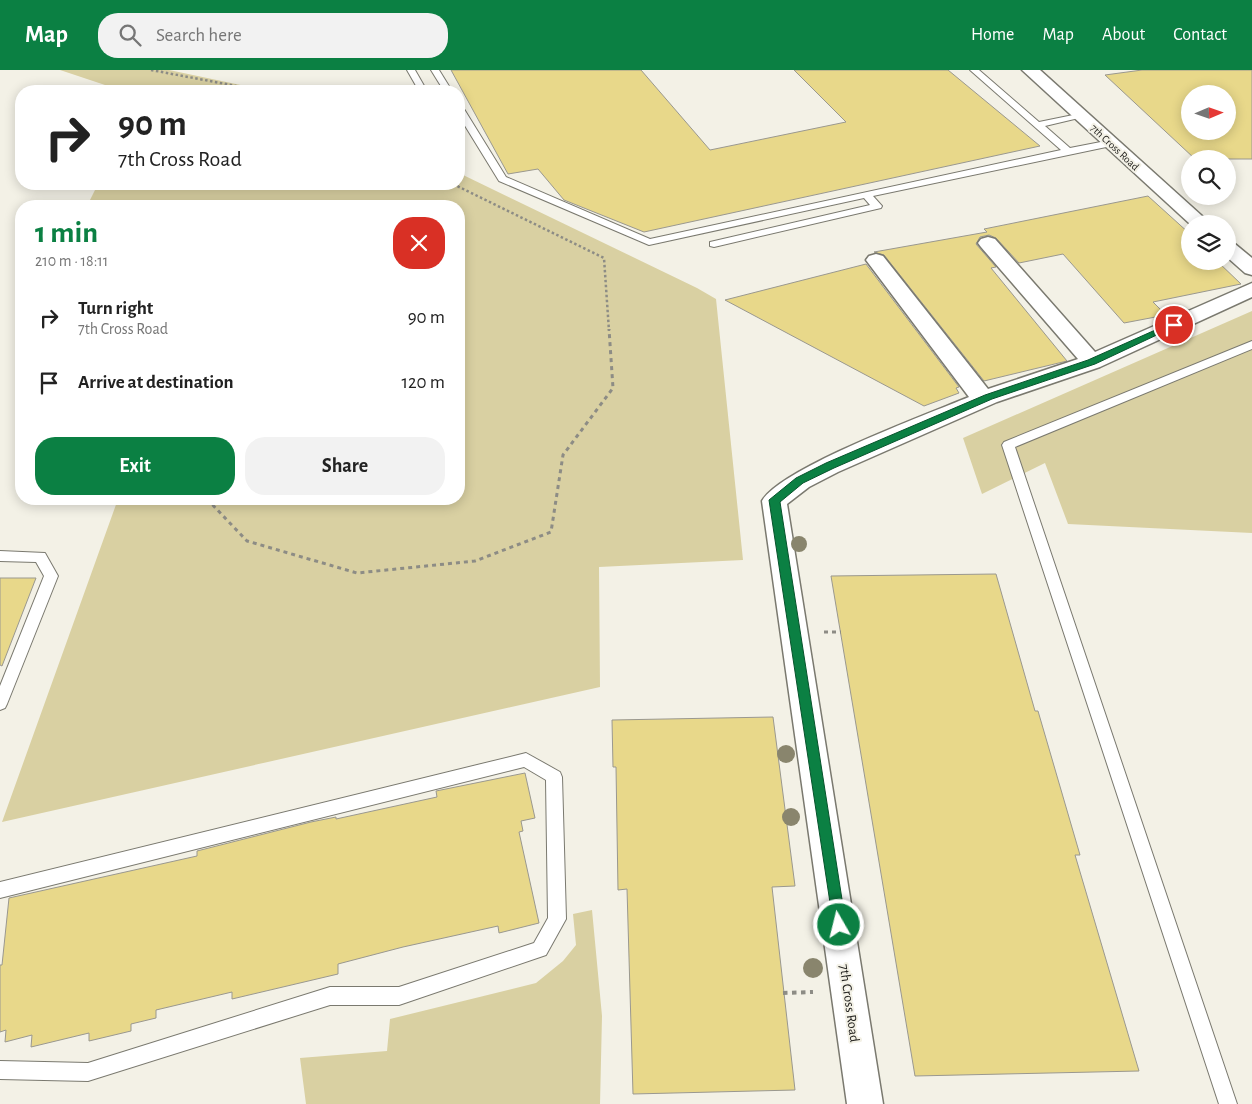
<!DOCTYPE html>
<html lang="en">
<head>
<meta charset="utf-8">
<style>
	:root { --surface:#fff; --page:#f2f2f2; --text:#222; --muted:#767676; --accent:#0b8043 }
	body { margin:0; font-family:"Alegreya Sans",sans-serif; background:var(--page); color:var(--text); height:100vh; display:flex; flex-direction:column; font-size:19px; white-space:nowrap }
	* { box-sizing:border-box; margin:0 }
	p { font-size:16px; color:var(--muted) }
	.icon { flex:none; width:28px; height:28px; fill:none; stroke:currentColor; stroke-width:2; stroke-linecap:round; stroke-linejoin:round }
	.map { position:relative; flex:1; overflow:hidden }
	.side { position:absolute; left:15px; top:130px; width:450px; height:305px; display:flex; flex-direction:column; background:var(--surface); border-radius:20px; box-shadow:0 2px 12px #0003 }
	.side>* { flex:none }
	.hud { position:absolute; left:15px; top:15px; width:450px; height:105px; border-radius:20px; box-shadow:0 2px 12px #0003; background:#fff; color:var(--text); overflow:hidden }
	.needle { width:32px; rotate:88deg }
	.controls { position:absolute; left:1181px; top:15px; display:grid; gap:10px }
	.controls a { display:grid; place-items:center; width:55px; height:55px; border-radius:50%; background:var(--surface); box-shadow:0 2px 12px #0003; font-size:25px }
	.pin { position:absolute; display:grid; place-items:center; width:42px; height:42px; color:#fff; margin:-21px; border:2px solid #fff; border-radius:50%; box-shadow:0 1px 5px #0007 }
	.me { position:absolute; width:55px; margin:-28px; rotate:352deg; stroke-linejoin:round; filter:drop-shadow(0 0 4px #0008) }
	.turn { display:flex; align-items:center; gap:18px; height:105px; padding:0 20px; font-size:22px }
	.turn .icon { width:65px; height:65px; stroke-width:2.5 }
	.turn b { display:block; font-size:35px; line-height:42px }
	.round { display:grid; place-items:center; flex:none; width:52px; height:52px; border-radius:20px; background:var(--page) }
	.overview { display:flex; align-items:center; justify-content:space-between; height:85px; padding:0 20px }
	h1 { font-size:30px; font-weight:700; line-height:38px; color:var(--accent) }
	.primary-button { display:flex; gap:10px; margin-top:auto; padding:10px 20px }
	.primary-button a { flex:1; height:58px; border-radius:20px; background:var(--accent); color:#fff; font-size:20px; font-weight:700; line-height:58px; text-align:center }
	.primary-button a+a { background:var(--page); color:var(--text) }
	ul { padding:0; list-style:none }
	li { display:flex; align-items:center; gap:15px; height:65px; padding:0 20px }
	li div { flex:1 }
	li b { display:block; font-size:19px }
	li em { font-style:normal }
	header { display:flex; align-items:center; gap:30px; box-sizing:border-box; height:70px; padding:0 25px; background:var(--accent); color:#fff }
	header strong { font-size:24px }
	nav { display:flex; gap:28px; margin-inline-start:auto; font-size:18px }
	.search { width:350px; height:45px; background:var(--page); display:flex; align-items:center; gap:12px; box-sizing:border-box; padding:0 18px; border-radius:20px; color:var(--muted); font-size:19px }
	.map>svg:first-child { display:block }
</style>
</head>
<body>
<header>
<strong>Map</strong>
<div class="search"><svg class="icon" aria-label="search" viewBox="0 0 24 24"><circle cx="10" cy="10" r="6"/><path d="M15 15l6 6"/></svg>Search here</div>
<nav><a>Home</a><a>Map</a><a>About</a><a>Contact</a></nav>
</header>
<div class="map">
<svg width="1252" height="1034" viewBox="0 0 1252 1034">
	<rect width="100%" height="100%" fill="#f3f1e6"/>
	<g fill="#d9d0a2">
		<path d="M 60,0 L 169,0 L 269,21 L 123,21 Z"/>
		<path d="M 459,103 L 697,218 L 716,229 L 743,490 L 599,497 L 600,617 L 2,752 L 118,429 L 459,429 L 459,136 L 87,136 L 98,114 L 459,114 Z"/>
		<path d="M 1252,241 L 1252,463 L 1068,454 L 1045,393 L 982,424 L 963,368 Z"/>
		<path d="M 592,840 L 602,946 L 600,1034 L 306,1034 L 300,988 L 387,981 L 390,949 L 536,913 L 563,891 L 576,875 L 573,844 Z"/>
	</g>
	<g fill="#e8d88a" stroke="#9a988f" fill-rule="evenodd">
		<path d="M 451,0 L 641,0 L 710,80 L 846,52 L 794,0 L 948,0 L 1040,76 L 644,162 L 564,130 L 538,99 L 508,104 Z"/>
		<path d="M 1142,0 L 1252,0 L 1252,89 L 1195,89 L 1105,5 ZM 1190,24 L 1228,24 L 1228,61 L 1190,61 Z"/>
		<path d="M 1148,126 L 1190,164 L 1190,191 L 1217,191 L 1241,214 L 1153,232 L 1166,245 L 1124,253 L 1063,184 L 1019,193 L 996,168 L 989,165 L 980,167 L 976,174 L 996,197 L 991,198 L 1067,291 L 984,311 L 884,185 L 874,182 L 987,162 L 984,159 Z"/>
		<path d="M 866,194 L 959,317 L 956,318 L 959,323 L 924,336 L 725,230 Z"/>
		<path d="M 996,504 L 1035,641 L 1038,641 L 1080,785 L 1075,785 L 1139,1001 L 915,1006 L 831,506 Z"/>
		<path d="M 0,508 L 36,508 L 2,596 L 0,595 Z"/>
		<path d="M 773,647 L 795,816 L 772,817 L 795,1020 L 633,1024 L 627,819 L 618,820 L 616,697 L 613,697 L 612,650 Z"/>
		<path d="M 525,703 L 535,748 L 521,751 L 523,761 L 519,762 L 539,853 L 499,863 L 498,856 L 403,877 L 338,894 L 338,904 L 232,929 L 232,922 L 156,940 L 156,948 L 131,954 L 131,961 L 89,971 L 89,963 L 31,977 L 32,965 L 5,972 L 6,960 L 0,962 L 0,895 L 2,895 L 9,828 L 197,786 L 197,781 L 311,752 L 336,747 L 336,749 L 437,727 L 436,721 Z"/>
	</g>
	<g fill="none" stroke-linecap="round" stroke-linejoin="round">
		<g stroke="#7a796f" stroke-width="2">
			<g id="service">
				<path d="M 407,0 L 415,0 L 427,21 L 419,21 Z"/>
				<path d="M 431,0 L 439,0 L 452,21 L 444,21 Z"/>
				<path d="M 970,0 L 979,0 L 1039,52 L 1083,43 L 1083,47 L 1045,56 L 1070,78 L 1111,70 L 1116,73 L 1111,76 L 873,126 L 882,136 L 881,138 L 714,177 L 710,176 L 710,172 L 870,135 L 864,128 L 649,175 L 499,111 L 459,46 L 459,36 L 464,39 L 506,107 L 650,169 L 1061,80 Z"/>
				<path d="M 1252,271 L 1252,279 L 1015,377 L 1237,1034 L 1219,1034 L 1002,375 L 1004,372 Z"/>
				<path d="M 0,481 L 45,483 L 58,506 L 7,634 L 5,638 L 0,640 L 0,616 L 44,506 L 36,492 L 0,491 Z"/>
				<path d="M 526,683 L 560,702 L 562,707 L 566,849 L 546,885 L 399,935 L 330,935 L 88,1011 L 0,1009 L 0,991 L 88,993 L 330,917 L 399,917 L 534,873 L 548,848 L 546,710 L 524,697 L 0,828 L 0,812 Z"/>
			</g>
		</g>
		<g stroke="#7a796f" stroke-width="3">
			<g id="minor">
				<path d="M 1022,0 L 1040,0 L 1211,154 L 1190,154 Z"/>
				<path d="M 988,167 L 995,169 L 1095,282 L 1252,213 L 1252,227 L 1100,297 L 997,332 L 838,402 L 809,417 L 787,434 L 883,1034 L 847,1034 L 762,431 C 781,398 928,344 969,327 L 869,194 L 866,190 L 869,186 L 876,184 L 883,186 L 988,319 L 1078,289 L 981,177 L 978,173 L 981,169 Z"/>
				<path d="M 1228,172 L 1235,174 L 1252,188 L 1252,205 L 1245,203 L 1228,188 Z"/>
			</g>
		</g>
		<g stroke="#8d8c85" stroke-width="2.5" stroke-dasharray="2.5 2.5" stroke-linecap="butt">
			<path d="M 151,0 L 263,21"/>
			<path d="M 453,114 L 604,188 L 609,261"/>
		</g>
		<g stroke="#8d8c85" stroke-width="3" stroke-dasharray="4 4" stroke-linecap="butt">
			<path d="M 207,429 L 247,471 L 357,503 L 475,491 L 551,462 L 563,385 L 613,318 L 609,259"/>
			<path d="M 824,562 L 841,562"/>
		</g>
		<path stroke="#8d8c85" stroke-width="4" stroke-dasharray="4.5 4.5" stroke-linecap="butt" d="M 783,923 L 813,922"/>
		<use href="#service" fill="#fff" fill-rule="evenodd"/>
		<use href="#minor" fill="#fff" fill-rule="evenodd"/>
	</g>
	<g fill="#89856d">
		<circle cx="799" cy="474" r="8"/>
		<circle cx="786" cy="684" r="9"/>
		<circle cx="791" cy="747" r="9"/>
		<circle cx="813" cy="898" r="10"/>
	</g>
	<path fill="#0b8043" stroke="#07532c" d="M 1171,253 L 1178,255 L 1095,294 L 992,329 L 834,398 L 803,413 L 780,432 L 846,855 L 844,859 L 839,861 L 834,859 L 769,430 L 796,408 L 826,393 L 985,325 L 1088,290 Z"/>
	<g text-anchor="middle" stroke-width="4" stroke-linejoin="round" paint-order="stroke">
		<g font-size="11" fill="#242320" stroke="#f3f1e6">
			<text transform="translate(1115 77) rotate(43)" y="4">7th Cross Road</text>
		</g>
		<g font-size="14" fill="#242320" stroke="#f3f1e6">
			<text transform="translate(850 933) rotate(82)" y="5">7th Cross Road</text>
		</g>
	</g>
</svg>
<div class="controls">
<a><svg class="needle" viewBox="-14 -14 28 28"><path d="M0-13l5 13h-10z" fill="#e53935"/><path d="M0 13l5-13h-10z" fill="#767676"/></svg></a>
<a><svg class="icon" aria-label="search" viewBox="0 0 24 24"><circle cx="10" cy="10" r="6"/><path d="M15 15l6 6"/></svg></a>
<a><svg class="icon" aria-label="layers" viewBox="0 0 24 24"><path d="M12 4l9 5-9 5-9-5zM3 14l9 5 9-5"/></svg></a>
</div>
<div class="pin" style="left:1174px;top:255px;background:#d93025"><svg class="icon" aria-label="arrive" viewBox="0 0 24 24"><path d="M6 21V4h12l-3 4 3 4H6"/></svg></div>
<svg class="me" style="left:839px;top:855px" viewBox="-20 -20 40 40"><circle r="17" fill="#0b8043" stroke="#fff" stroke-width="3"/><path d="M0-11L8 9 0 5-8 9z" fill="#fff"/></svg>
<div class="hud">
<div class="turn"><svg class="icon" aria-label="right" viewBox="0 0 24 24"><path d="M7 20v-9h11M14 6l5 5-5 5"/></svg><div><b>90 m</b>7th Cross Road</div></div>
</div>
<section class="side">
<div class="overview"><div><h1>1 min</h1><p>210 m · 18:11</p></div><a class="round" style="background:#d93025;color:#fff"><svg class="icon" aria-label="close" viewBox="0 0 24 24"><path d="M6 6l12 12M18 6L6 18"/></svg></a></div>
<ul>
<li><svg class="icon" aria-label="right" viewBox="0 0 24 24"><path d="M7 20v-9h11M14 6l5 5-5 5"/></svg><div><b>Turn right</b><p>7th Cross Road</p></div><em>90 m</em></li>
<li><svg class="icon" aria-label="arrive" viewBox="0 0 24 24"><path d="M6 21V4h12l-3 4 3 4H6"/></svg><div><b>Arrive at destination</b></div><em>120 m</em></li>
</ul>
<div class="primary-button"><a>Exit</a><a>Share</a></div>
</section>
</div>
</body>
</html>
